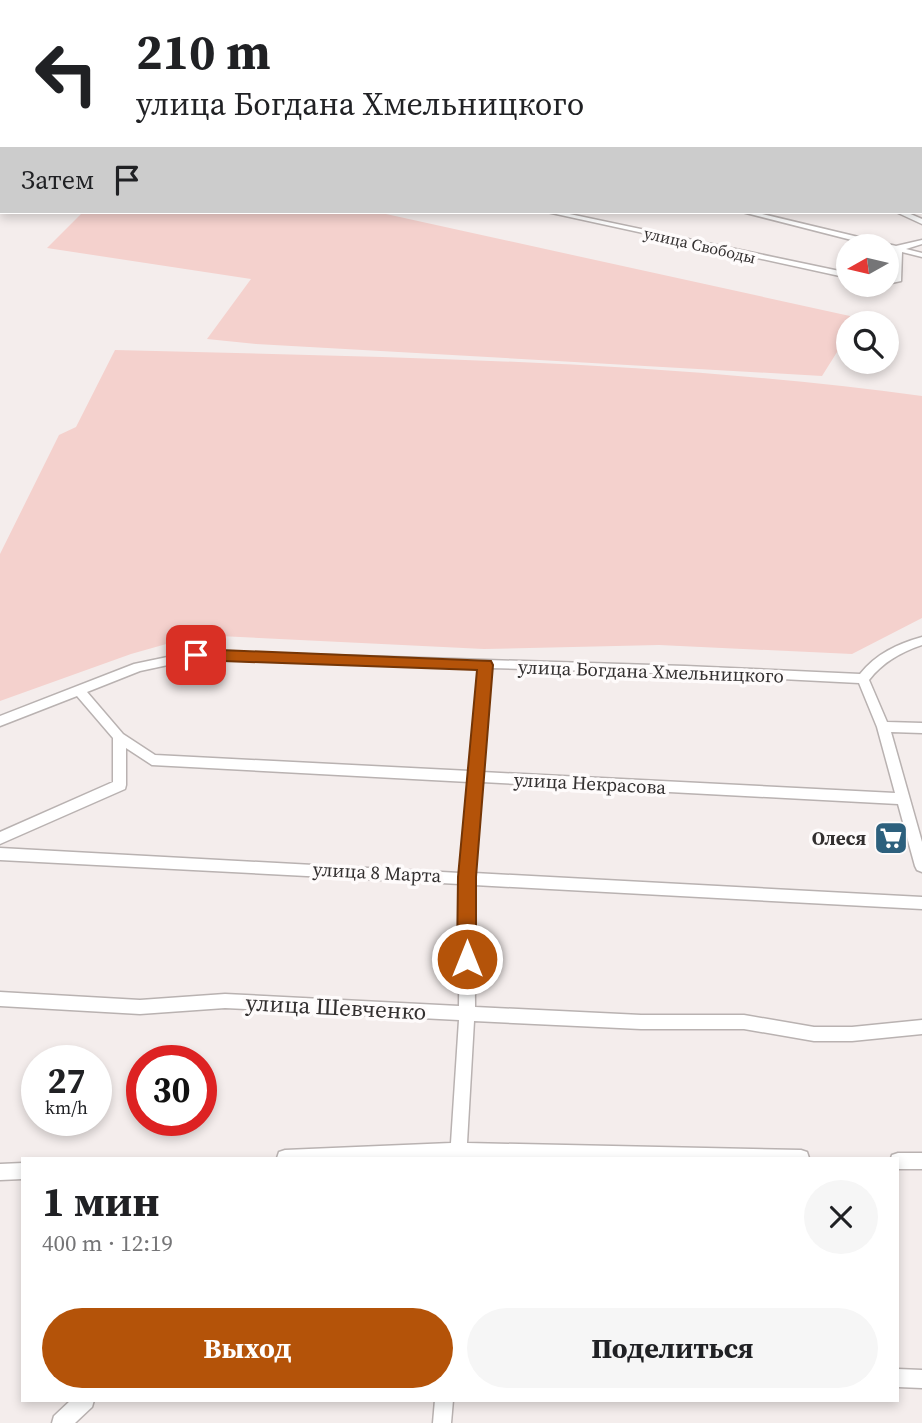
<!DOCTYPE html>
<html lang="ru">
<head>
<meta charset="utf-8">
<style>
	:root { --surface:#fff; --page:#f6f6f6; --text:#202124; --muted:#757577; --accent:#b45309 }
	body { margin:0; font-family:"Source Serif 4",serif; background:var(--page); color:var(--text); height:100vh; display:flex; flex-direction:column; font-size:26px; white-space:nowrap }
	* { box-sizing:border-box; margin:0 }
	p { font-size:23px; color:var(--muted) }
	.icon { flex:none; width:38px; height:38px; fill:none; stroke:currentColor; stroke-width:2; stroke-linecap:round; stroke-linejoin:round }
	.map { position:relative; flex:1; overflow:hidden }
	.details { position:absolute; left:21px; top:1157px; width:878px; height:245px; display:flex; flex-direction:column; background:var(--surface); border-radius:0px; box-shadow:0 4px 10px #0003 }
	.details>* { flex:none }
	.guide { position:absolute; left:0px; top:0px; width:922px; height:214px; box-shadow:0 4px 10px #0003; background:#fff; color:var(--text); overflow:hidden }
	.needle { width:46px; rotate:262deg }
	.controls { position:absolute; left:836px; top:234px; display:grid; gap:14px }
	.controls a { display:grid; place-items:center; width:63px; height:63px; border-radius:50%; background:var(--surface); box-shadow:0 4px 10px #0003; font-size:35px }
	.speed { position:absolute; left:21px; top:1045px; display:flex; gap:14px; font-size:35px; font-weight:700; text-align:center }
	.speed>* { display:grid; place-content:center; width:91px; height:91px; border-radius:50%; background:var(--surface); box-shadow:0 4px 10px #0003; line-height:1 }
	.speed small { font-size:18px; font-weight:400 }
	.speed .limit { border:10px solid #d22; background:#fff; color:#111 }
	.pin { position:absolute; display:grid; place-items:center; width:60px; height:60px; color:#fff; margin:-30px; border-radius:14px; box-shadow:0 4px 10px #0006 }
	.me { position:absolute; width:77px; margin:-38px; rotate:0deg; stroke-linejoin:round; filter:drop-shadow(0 0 5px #0008) }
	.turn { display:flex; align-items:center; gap:24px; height:147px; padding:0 21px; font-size:32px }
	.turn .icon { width:91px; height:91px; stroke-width:2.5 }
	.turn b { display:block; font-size:49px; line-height:60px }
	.then { display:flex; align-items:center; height:66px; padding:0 21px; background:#0003; gap:14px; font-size:26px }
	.round { display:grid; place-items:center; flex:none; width:74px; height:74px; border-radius:37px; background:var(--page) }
	.summary { display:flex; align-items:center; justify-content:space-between; height:119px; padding:0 21px }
	h1 { font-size:42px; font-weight:700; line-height:52px }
	.primary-button { display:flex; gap:14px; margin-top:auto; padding:14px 21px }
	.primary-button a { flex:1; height:80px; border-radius:42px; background:var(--accent); color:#fff; font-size:28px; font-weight:700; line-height:80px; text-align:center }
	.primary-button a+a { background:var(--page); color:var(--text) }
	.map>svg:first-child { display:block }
</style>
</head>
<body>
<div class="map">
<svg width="922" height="1423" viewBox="0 0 922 1423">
	<rect width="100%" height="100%" fill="#f4edec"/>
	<g fill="#f4d1cd">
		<path d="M 244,0 L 595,0 L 602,2 L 249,2 Z"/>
		<path d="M 83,212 L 377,212 L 859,318 L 855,324 L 849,324 L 849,333 L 822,376 L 256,344 L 207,339 L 251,279 L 47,248 Z"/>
		<path d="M 115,350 C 384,357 655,360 922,396 L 922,618 L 852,654 L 659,645 L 484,649 L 198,635 L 131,654 L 0,701 L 0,554 L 59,435 L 76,427 Z"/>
	</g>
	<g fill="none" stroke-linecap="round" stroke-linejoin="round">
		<g stroke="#b9b2b1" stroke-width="3">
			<g id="minor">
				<path d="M 172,0 L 178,0 L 170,2 Z"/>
				<path d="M 226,0 L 236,2 L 228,2 Z"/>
				<path d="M 0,1 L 4,2 L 2,2 L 2,5 L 0,5 Z"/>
				<rect x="0" y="65" width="2" height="4"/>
				<path d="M 2,102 L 2,107 L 0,107 L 0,103 Z"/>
				<path d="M 547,212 L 560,212 L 849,273 L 849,278 Z"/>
				<path d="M 742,212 L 754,212 L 896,246 L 922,240 L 922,244 L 906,249 L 922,253 L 922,257 L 902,252 L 901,281 L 887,284 L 887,280 L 893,279 L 894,251 L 887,249 L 887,247 L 879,247 Z"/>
				<path d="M 896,212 L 906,212 L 922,219 L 922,224 Z"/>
				<path d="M 922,637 L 922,645 C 901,652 883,662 869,680 L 887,722 L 922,723 L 922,733 L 891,732 L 922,842 L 922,872 L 917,870 L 915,866 L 898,804 L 482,782 L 474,873 L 922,897 L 922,909 L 474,885 L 475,1007 L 641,1015 L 744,1015 L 814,1027 L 852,1027 L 922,1020 L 922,1034 L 852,1041 L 814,1041 L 744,1029 L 641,1029 L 474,1021 L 467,1143 L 801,1150 L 807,1152 L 809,1158 L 277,1158 L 279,1152 L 285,1150 L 451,1143 L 459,1020 L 225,1008 L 140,1014 L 0,1006 L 0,992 L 140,1000 L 225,994 L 459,1006 L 460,884 L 0,860 L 0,848 L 460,873 L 469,782 L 152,765 L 126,748 L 126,785 L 125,789 L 0,844 L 0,832 L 113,782 L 113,738 L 77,696 L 0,726 L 0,716 L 134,664 L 196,651 L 685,666 L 860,674 C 876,654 897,644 922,637 ZM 196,659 L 479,668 L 470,771 L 155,755 L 123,734 L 87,692 L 140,671 ZM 491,668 L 685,674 L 859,683 L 877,727 L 895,793 L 482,772 Z"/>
				<path d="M 898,1153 L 922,1153 L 922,1169 L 898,1169 L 898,1158 L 891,1158 L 892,1155 Z"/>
				<path d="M 23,1163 L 23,1179 L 0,1180 L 0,1164 Z"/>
				<path d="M 898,1369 L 922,1370 L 922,1388 L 898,1387 Z"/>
				<path d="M 71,1400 L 94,1400 L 92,1407 L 75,1423 L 52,1423 L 54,1416 Z"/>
				<path d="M 435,1400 L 453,1400 L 451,1423 L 433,1423 Z"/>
			</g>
		</g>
		<g stroke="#cac9c9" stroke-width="2">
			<g id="major">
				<path d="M 16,0 L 25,0 L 23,2 Z"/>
				<path d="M 0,14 L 2,14 L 0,20 Z"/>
			</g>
		</g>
		<use href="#minor" fill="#fff" fill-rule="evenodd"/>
		<use href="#major" fill="#fbd7d4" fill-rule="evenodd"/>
	</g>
	<path fill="#b45309" stroke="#753606" stroke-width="2" d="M 196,649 L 491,661 L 493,665 L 476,877 L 476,959 L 474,965 L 467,968 L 460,965 L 457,959 L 458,877 L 477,670 L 196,660 L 188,655 Z"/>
	<defs>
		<g id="supermarket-square" transform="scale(1.75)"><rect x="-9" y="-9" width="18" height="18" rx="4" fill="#2d607d" stroke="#fefbfb"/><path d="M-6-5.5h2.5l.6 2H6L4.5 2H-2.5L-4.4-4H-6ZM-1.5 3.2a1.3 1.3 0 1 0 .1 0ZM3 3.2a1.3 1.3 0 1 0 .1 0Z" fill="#fff"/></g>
	</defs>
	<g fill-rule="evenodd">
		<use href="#supermarket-square" x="891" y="838"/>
	</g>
	<g text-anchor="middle" stroke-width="7" stroke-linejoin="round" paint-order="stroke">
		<g font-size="16" fill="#322f2f" stroke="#fefbfb">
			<text transform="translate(700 245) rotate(13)" y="6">улица Свободы</text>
		</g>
		<g font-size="19" fill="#322f2f" stroke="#fefbfb">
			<text transform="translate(651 671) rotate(2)" y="7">улица Богдана Хмельницкого</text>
			<text transform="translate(590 783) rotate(3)" y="7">улица Некрасова</text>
			<text transform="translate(377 872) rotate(3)" y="7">улица 8 Марта</text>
		</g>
		<g font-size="19" font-weight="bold" fill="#322f2f" stroke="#fefbfb" text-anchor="end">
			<text x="866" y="845">Олеся</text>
		</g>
		<g font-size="23" fill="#322f2f" stroke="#fefbfb">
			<text transform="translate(336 1007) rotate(3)" y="8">улица Шевченко</text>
		</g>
	</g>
</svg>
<div class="controls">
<a><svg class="needle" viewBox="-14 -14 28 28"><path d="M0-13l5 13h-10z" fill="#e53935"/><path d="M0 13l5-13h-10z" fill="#757577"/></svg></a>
<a><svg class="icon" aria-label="search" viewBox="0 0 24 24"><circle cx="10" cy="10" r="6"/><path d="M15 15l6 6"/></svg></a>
</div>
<div class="speed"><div>27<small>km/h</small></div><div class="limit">30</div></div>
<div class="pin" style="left:196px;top:655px;background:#d93025"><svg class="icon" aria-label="arrive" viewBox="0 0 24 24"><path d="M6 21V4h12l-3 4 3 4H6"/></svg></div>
<svg class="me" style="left:467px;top:959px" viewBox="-20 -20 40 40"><circle r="17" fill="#b45309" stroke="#fff" stroke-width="3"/><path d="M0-11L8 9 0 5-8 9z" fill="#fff"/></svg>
<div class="guide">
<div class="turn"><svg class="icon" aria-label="left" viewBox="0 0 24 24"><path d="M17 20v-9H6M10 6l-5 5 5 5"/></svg><div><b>210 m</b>улица Богдана Хмельницкого</div></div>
<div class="then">Затем<svg class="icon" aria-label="arrive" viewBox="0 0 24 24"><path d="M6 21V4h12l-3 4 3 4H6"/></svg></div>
</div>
<section class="details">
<div class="summary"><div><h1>1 мин</h1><p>400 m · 12:19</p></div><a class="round"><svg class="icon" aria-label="close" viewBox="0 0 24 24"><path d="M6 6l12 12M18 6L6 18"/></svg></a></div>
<div class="primary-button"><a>Выход</a><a>Поделиться</a></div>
</section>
</div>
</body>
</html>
